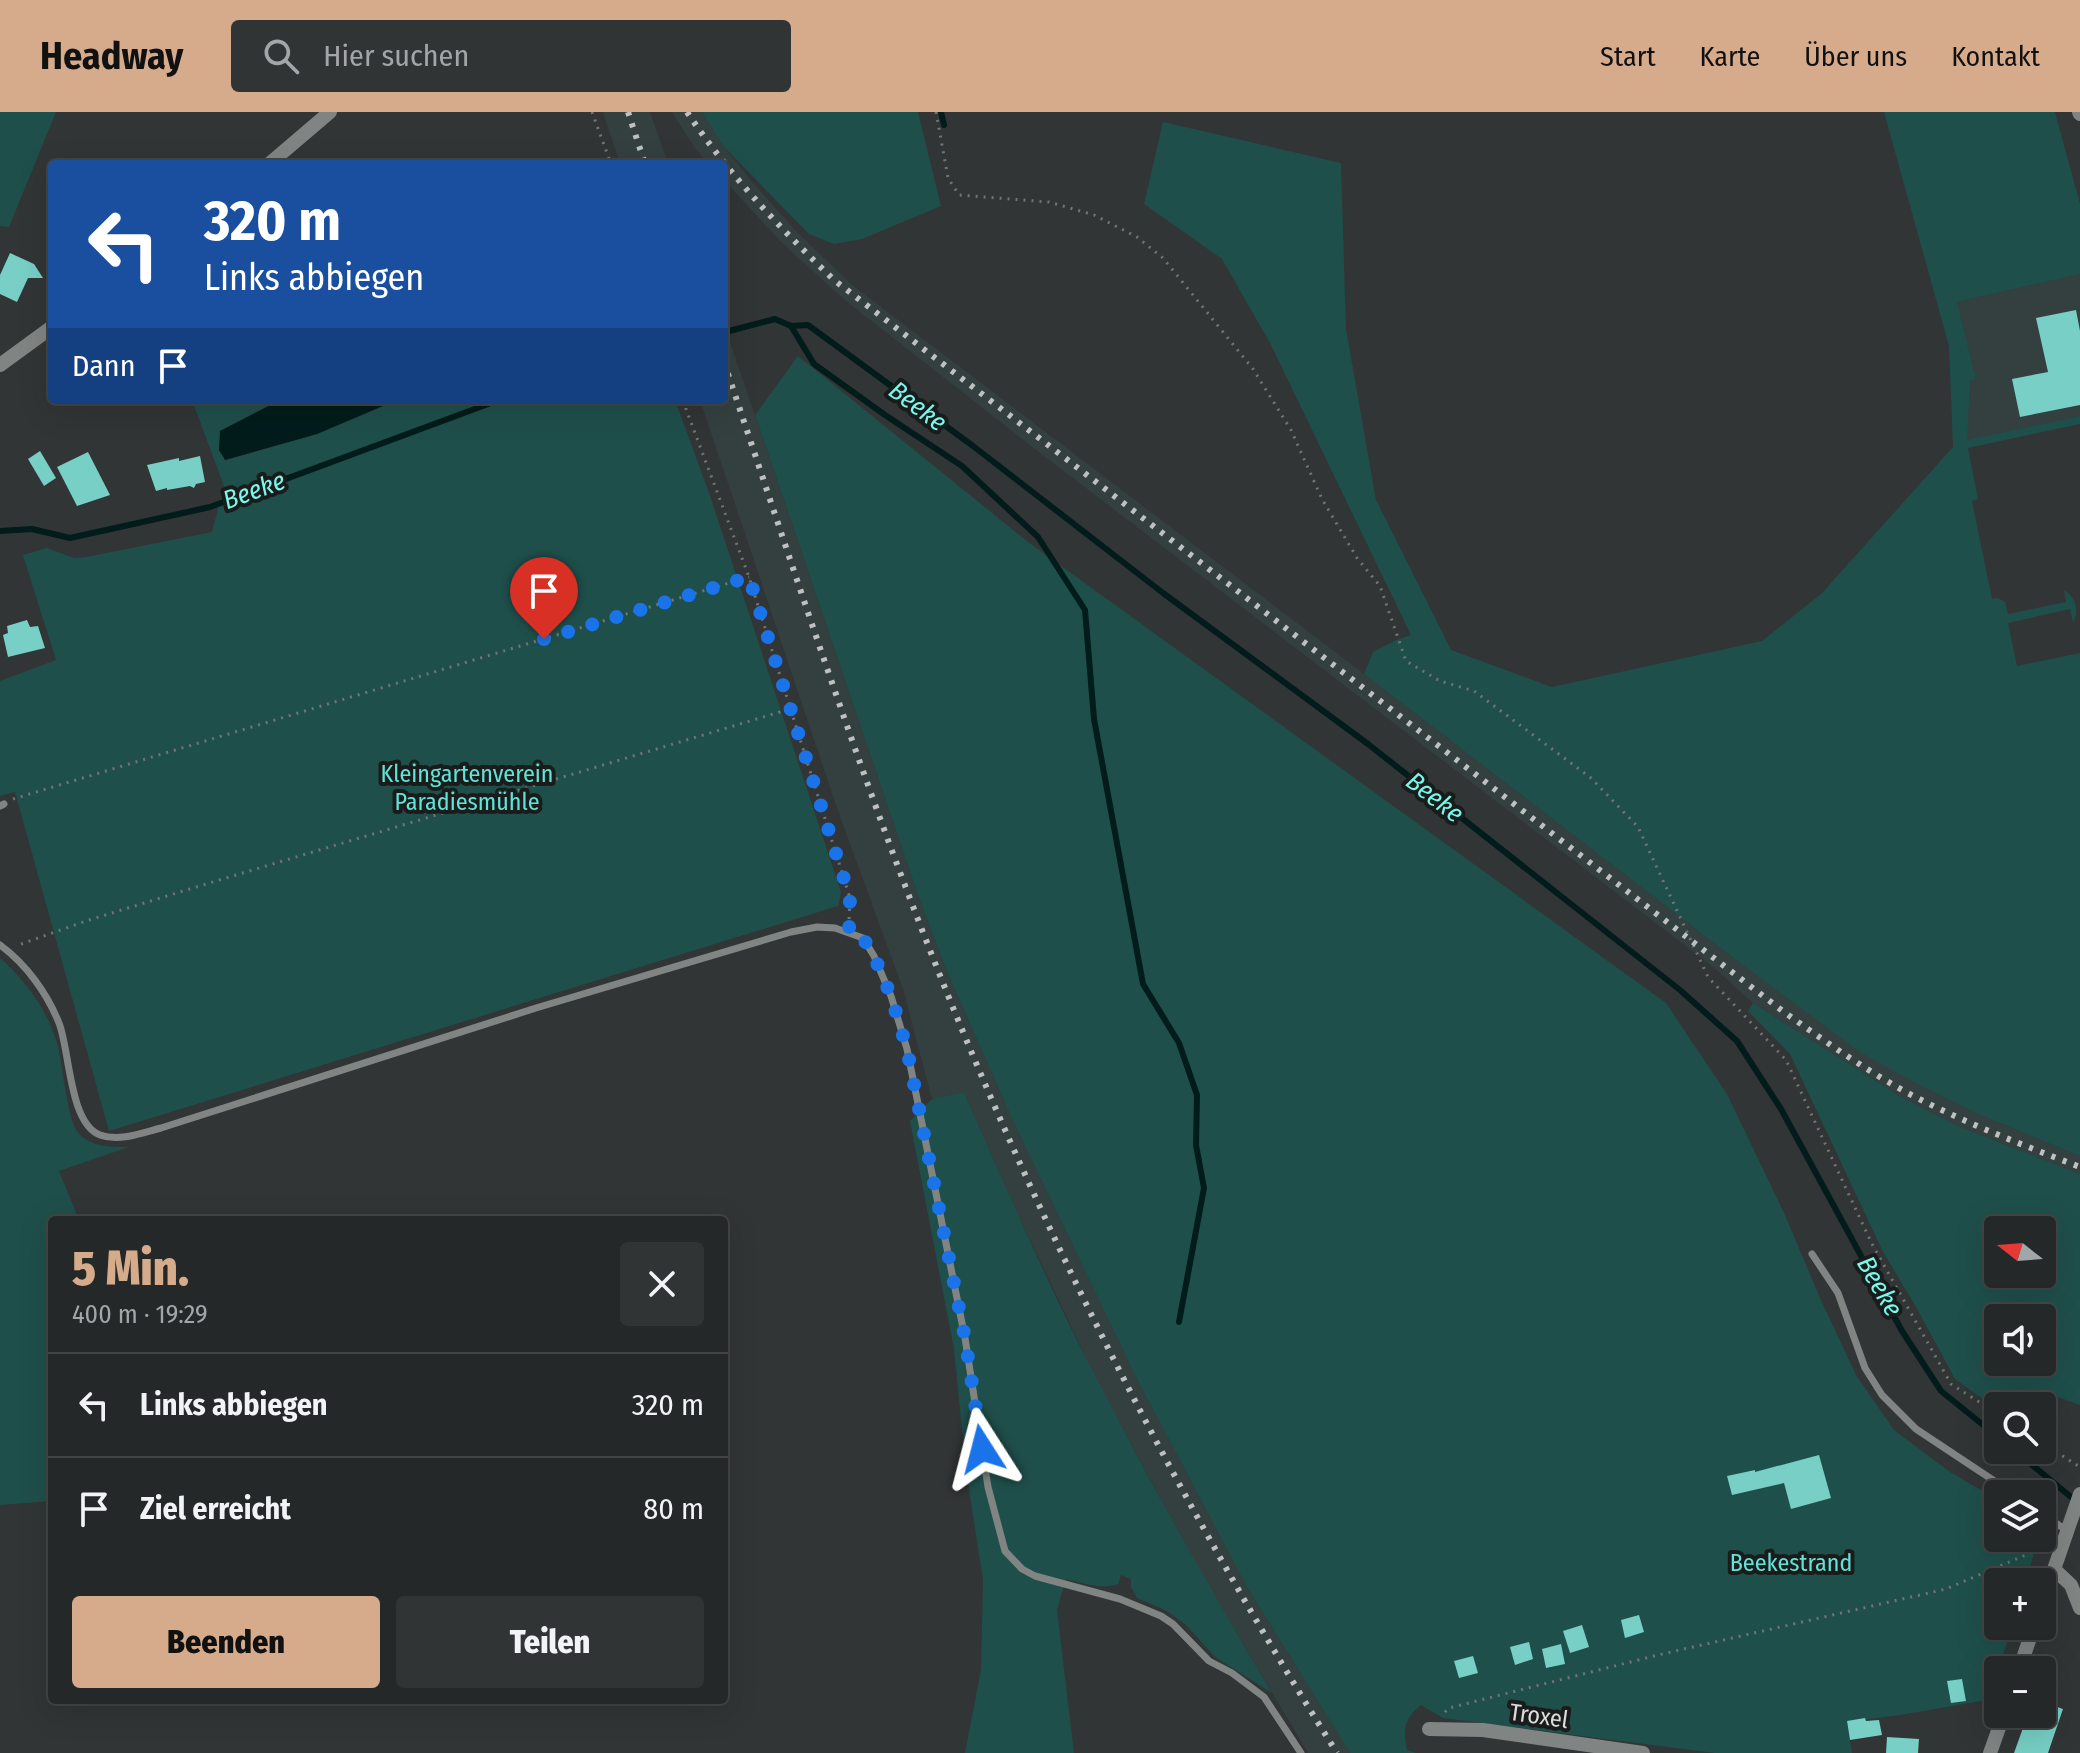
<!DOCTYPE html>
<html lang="de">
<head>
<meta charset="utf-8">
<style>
	:root { --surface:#252828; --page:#313434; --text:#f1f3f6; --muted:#a3a6a8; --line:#424445; --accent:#d6ab8b }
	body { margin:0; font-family:"Fira Sans Condensed",sans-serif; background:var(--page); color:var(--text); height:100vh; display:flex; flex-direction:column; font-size:30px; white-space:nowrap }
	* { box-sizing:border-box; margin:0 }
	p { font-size:26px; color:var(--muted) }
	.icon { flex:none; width:44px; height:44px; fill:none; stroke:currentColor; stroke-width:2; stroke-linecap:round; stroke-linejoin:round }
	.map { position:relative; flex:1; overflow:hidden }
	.details { position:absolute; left:48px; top:1104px; width:680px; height:488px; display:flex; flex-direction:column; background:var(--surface); border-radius:8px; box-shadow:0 8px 32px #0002,0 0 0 2px var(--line) }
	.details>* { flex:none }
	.banner { position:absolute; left:48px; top:48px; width:680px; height:244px; border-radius:8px; box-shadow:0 8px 32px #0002,0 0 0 2px var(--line); background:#1a4fa0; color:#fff; overflow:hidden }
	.needle { width:52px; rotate:287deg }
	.fabs { position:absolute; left:1984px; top:1104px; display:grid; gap:16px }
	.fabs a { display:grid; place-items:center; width:72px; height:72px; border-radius:8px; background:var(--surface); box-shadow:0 8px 32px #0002,0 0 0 2px var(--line); font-size:40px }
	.pin { position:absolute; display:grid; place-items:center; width:68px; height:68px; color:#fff; margin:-82px -34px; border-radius:50% 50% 50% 0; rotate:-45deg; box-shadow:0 0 8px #0007 }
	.pin .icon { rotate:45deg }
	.me { position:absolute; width:88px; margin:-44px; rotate:351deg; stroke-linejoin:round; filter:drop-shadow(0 0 6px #0008) }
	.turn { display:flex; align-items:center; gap:28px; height:168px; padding:0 24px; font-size:36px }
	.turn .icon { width:104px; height:104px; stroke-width:2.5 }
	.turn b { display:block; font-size:56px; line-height:68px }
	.then { display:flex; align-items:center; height:76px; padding:0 24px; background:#0003; gap:16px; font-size:30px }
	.round { display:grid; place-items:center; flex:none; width:84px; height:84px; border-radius:8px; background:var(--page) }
	.headline { display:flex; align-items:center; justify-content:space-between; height:136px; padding:0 24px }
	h1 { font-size:48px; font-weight:800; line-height:60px; color:var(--accent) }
	.button { display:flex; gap:16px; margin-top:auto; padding:16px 24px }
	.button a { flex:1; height:92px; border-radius:8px; background:var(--accent); color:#111; font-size:32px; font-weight:800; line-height:92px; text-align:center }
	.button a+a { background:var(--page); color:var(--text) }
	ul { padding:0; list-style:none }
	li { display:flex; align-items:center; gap:24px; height:104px; padding:0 24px; border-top:2px solid var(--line) }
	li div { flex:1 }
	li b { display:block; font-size:30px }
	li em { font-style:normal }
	header { display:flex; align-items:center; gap:48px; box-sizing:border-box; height:112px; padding:0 40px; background:var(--accent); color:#111 }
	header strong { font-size:38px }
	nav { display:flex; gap:44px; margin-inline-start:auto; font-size:28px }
	.search { width:560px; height:72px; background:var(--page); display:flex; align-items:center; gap:20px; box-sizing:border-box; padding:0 28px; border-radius:8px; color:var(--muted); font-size:30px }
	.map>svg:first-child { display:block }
</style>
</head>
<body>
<header>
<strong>Headway</strong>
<div class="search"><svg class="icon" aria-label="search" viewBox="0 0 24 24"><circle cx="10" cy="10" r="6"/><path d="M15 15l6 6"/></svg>Hier suchen</div>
<nav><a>Start</a><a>Karte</a><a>Über uns</a><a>Kontakt</a></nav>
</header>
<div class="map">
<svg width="2080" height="1641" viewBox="0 0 2080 1641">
	<rect width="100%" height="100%" fill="#313535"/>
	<g fill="#34403f">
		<path d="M 603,0 L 650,0 L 668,52 L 620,52 Z"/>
		<path d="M 672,0 L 702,0 L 724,35 L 754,72 L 796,119 L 852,173 L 1364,562 L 1727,841 L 1919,973 L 1978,1002 L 2080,1044 L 2080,1062 L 1958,1014 L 1901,985 L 1753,891 L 1712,854 L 1031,334 L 846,189 L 783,132 L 724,68 L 724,52 L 709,52 L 694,35 Z"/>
		<path d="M 2080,162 L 2080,304 L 1966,329 L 1970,269 L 1976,267 L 1957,190 Z"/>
		<path d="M 724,212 L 918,783 L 948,862 L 1013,1009 L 1138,1269 L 1247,1475 L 1350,1641 L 1308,1641 L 1201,1461 L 1098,1271 L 1014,1094 L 964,980 L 932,987 L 903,877 L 836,693 L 700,288 L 724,288 Z"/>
	</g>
	<g fill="#1f4f4b" fill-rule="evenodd">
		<path d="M 0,0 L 56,0 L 9,115 L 0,114 Z"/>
		<path d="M 702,0 L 918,0 L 941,94 L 862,127 L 834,132 L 809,122 L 724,35 Z"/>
		<path d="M 1884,0 L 2055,0 L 2080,92 L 2080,162 L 1957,190 L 1976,267 L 1970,269 L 1967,328 L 2080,304 L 2080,312 L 1968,336 L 1978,387 L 1972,389 L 1992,487 L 1998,486 L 2005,490 L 2008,502 L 2066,490 L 2064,478 C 2075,484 2080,499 2073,510 L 2070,497 L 2008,511 L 2017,554 L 2080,541 L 2080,1044 L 1978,1002 L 1919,973 L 1860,940 L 1727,841 L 1364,562 L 1373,540 L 1396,528 L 1411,523 L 1271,233 L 1222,147 L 1144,92 L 1163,10 L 1341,51 L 1346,217 L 1376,388 L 1451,538 L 1552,575 L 1762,529 L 1822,481 L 1953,335 L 1949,234 Z"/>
		<path d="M 798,244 L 1028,430 L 1666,891 L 1727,982 L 1785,1103 L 1820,1186 L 1856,1263 L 1894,1318 L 1950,1360 L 1998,1388 L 1998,1426 L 2033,1426 L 2033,1445 L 2026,1470 L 1998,1470 L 1998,1514 L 2013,1514 L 1987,1588 L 1900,1603 L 1847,1610 L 1852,1641 L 1715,1641 L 1443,1606 L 1421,1593 C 1404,1606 1403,1618 1407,1638 L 1416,1641 L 1350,1641 L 1247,1475 L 1138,1269 L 1013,1009 L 948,862 L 918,783 L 755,303 Z"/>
		<path d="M 192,288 L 280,288 L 220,319 L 226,348 L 317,322 L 397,288 L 675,288 L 708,378 L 841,780 L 838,794 L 109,1019 L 15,680 L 0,684 L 0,569 L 56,548 L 23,443 L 47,436 L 74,446 L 86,445 L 212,420 L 224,374 Z"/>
		<path d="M 0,846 C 27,870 48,899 58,934 C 61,946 62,959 64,971 C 67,983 70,1009 77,1019 C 88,1035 111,1035 129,1035 L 59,1059 L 79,1108 L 52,1108 L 52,1389 L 0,1393 Z"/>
		<path d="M 1753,891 L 1901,985 L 1958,1014 L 2080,1062 L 2080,1293 L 2049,1282 L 2042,1306 L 2042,1294 L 1998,1294 L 1998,1298 L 1955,1267 L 1915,1193 L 1883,1140 L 1790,942 L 1748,899 ZM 1998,1118 L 2042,1118 L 2042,1162 L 1998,1162 ZM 1998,1206 L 2042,1206 L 2042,1250 L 1998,1250 Z"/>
		<path d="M 964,980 C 1007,1078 1050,1178 1100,1273 C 1154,1378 1212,1480 1272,1581 L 1215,1545 L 1186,1513 L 1167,1499 L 1137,1486 L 1131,1475 L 1131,1467 L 1121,1463 L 1118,1472 C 1101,1478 1083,1471 1066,1467 L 1057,1498 L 1074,1641 L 965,1641 L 981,1558 L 983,1468 L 966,1358 L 954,1237 L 910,1009 L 932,987 Z"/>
	</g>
	<path fill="#011c1a" d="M 280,288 L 397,288 L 317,322 L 225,348 L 219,338 L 220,319 Z"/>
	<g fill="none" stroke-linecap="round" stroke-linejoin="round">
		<g stroke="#011c1a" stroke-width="6">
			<path d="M 941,0 L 944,13"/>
			<path d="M 791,214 L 814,252 L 885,303 L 962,354 L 1038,425 L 1085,498 L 1094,607 L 1143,872 L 1179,931 L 1197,983 L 1196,1033 L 1204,1076 L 1179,1210"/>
			<path d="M 729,219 L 775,207 L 791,214 L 808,213 L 973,334 L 1163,481 L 1368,632 L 1680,878 L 1737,929 L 1781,997 L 1902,1219 L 1941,1279 L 1998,1325"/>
			<path d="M 0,419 L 32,417 L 70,426 L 210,395 L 499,288"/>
			<path d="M 2014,1338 L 2077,1390"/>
		</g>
	</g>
	<g fill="#77cfc5">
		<path d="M 10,141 L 34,152 L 43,166 L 28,166 L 17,190 L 0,182 L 0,163 Z"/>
		<path d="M 2076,198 L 2080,219 L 2080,293 L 2020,305 L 2012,267 L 2048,260 L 2036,206 Z"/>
		<path d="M 40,339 L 56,366 L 44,374 L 28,347 Z"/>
		<path d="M 88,340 L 110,383 L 77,394 L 57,355 Z"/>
		<path d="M 200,344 L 205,370 L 196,372 L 194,376 L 190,374 L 167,378 L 167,376 L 156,379 L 147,353 L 179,346 L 179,349 Z"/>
		<path d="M 27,508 L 30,515 L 38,514 L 45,536 L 8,545 L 3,523 L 8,521 L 7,514 Z"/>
		<path d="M 1819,1343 L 1831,1386 L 1791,1397 L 1784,1371 L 1732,1383 L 1727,1364 L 1755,1358 L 1755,1360 Z"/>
		<path d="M 1639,1503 L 1644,1520 L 1625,1526 L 1621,1508 Z"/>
		<path d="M 1582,1513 L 1589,1535 L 1570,1541 L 1563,1519 Z"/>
		<path d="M 1529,1530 L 1533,1547 L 1515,1553 L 1510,1535 Z"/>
		<path d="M 1561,1532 L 1565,1552 L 1546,1556 L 1542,1537 Z"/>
		<path d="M 1473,1544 L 1478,1561 L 1459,1566 L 1454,1549 Z"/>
		<path d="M 1962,1567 L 1966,1589 L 1951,1591 L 1947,1569 Z"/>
		<path d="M 2043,1590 L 2063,1597 L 2048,1641 L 2014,1641 L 2028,1602 L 2042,1602 Z"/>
		<path d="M 1865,1606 L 1866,1609 L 1879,1608 L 1882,1623 L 1850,1628 L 1847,1609 Z"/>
		<path d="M 1887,1625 L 1919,1627 L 1918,1641 L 1886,1641 Z"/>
	</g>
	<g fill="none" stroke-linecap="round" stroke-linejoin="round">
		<g stroke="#727575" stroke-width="3" stroke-dasharray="2 6" stroke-linecap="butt">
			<path d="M 592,0 L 611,52"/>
			<path d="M 936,0 L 948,66 L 959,83 L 1049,90 L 1094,103 L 1137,125 L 1163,146 L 1253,257 L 1291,318 L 1322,387 L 1357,446 L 1380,474 L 1406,549 L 1440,569 L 1474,579 L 1591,666 L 1638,715 L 1708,865 L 1786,948 L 1872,1132 L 1951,1272 L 1998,1302"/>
			<path d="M 686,288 L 686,297 L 749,465 L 850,786 L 849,809"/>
			<path d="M 13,687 L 749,465"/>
			<path d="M 21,832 L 89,808 L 206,772 L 790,597"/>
			<path d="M 2042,1331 L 2080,1355"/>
			<path d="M 1445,1600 L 1449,1596 L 1658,1543 L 1946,1477 L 2042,1436 L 2043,1433"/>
		</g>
		<g stroke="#808584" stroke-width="7">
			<path d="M 0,694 L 4,692"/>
			<path d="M 0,833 C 26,852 47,881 59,911 C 70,939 69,1011 100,1023 C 119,1030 142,1021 161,1016 L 536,896 L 791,820 L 817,815 L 835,816 L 863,826 L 874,844 L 891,884 L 907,937 L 965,1226 L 988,1375 L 1005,1439 L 1022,1457 L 1035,1464 L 1120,1487 L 1161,1504 L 1173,1512 L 1209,1549 L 1232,1561 L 1264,1585 L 1301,1641"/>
			<path d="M 1812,1142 L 1838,1181 L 1865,1256 L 1882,1283 L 1916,1317 L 2014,1382"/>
			<path d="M 2042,1401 L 2067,1419"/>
		</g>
		<g stroke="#808584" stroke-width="14">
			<path d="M 2079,0 L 2080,2"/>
			<path d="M 269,52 L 330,0"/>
			<path d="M 0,253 L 52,215"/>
			<path d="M 2054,1457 L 2071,1473 L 2080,1496"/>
			<path d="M 2042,1492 L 2080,1382"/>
			<path d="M 2019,1558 L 2034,1514"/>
			<path d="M 1429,1617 L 1483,1618 L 1643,1641"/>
			<path d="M 1990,1641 L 2004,1602"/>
		</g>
		<g stroke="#bec1c0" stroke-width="6" stroke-dasharray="4 8" stroke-linecap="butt">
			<path d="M 628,0 L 645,52"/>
			<path d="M 687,0 C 729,63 780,116 834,168 L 1780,897 C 1820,926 1861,955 1904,979 C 1960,1009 2020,1032 2080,1055"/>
			<path d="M 724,250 C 794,458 861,667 943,871 C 1051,1139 1183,1397 1337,1641"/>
		</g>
	</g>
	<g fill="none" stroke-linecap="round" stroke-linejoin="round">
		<path stroke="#1a73e8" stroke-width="14" stroke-dasharray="0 25.2" d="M 544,527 L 749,465 L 850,786 L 849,820 L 863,826 L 874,844 L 891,884 L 907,937 L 965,1226 L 982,1337"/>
	</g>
	<g text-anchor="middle" stroke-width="8" stroke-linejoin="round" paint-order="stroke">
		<g font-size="24" fill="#61e3d7" stroke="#1a1c1c">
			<text x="467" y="670">Kleingartenverein<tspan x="467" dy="28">Paradiesmühle</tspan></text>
			<text x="1791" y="1459">Beekestrand</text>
		</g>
		<g font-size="24" fill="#dadddc" stroke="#1a1c1c">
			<text transform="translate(1539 1604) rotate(8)" y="8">Troxel</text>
		</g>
		<g font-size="26" font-style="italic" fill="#79f9ec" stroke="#1a1c1c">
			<text transform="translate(918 294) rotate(37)" y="9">Beeke</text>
			<text transform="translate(254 378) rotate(-20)" y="9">Beeke</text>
			<text transform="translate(1435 685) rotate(38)" y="9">Beeke</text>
			<text transform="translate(1880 1174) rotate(60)" y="9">Beeke</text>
		</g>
	</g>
</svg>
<div class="fabs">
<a><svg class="needle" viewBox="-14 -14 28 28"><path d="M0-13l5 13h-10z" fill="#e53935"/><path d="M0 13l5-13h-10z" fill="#a3a6a8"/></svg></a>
<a><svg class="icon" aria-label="sound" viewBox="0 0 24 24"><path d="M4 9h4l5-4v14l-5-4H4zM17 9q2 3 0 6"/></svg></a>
<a><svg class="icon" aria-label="search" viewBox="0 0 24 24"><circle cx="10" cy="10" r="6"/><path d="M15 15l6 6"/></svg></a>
<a><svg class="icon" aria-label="layers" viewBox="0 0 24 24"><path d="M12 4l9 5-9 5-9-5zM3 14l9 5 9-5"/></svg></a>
<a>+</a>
<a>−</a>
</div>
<div class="pin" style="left:544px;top:527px;background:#d93025"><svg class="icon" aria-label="arrive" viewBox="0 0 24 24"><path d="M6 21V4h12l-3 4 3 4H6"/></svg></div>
<svg class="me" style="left:982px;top:1337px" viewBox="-20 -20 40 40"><path d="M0-17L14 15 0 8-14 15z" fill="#1a73e8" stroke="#fff" stroke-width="4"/></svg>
<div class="banner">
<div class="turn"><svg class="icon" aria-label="left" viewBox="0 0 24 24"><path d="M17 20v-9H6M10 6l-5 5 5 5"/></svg><div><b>320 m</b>Links abbiegen</div></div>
<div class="then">Dann<svg class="icon" aria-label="arrive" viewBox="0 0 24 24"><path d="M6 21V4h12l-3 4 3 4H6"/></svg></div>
</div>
<section class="details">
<div class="headline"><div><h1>5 Min.</h1><p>400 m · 19:29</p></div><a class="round"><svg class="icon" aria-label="close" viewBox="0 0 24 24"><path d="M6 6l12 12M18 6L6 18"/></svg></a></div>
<ul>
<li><svg class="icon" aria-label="left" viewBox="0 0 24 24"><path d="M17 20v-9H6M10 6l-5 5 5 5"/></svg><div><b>Links abbiegen</b></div><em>320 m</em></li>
<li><svg class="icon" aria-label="arrive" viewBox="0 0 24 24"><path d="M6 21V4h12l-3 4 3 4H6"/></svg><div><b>Ziel erreicht</b></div><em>80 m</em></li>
</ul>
<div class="button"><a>Beenden</a><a>Teilen</a></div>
</section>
</div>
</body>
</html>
